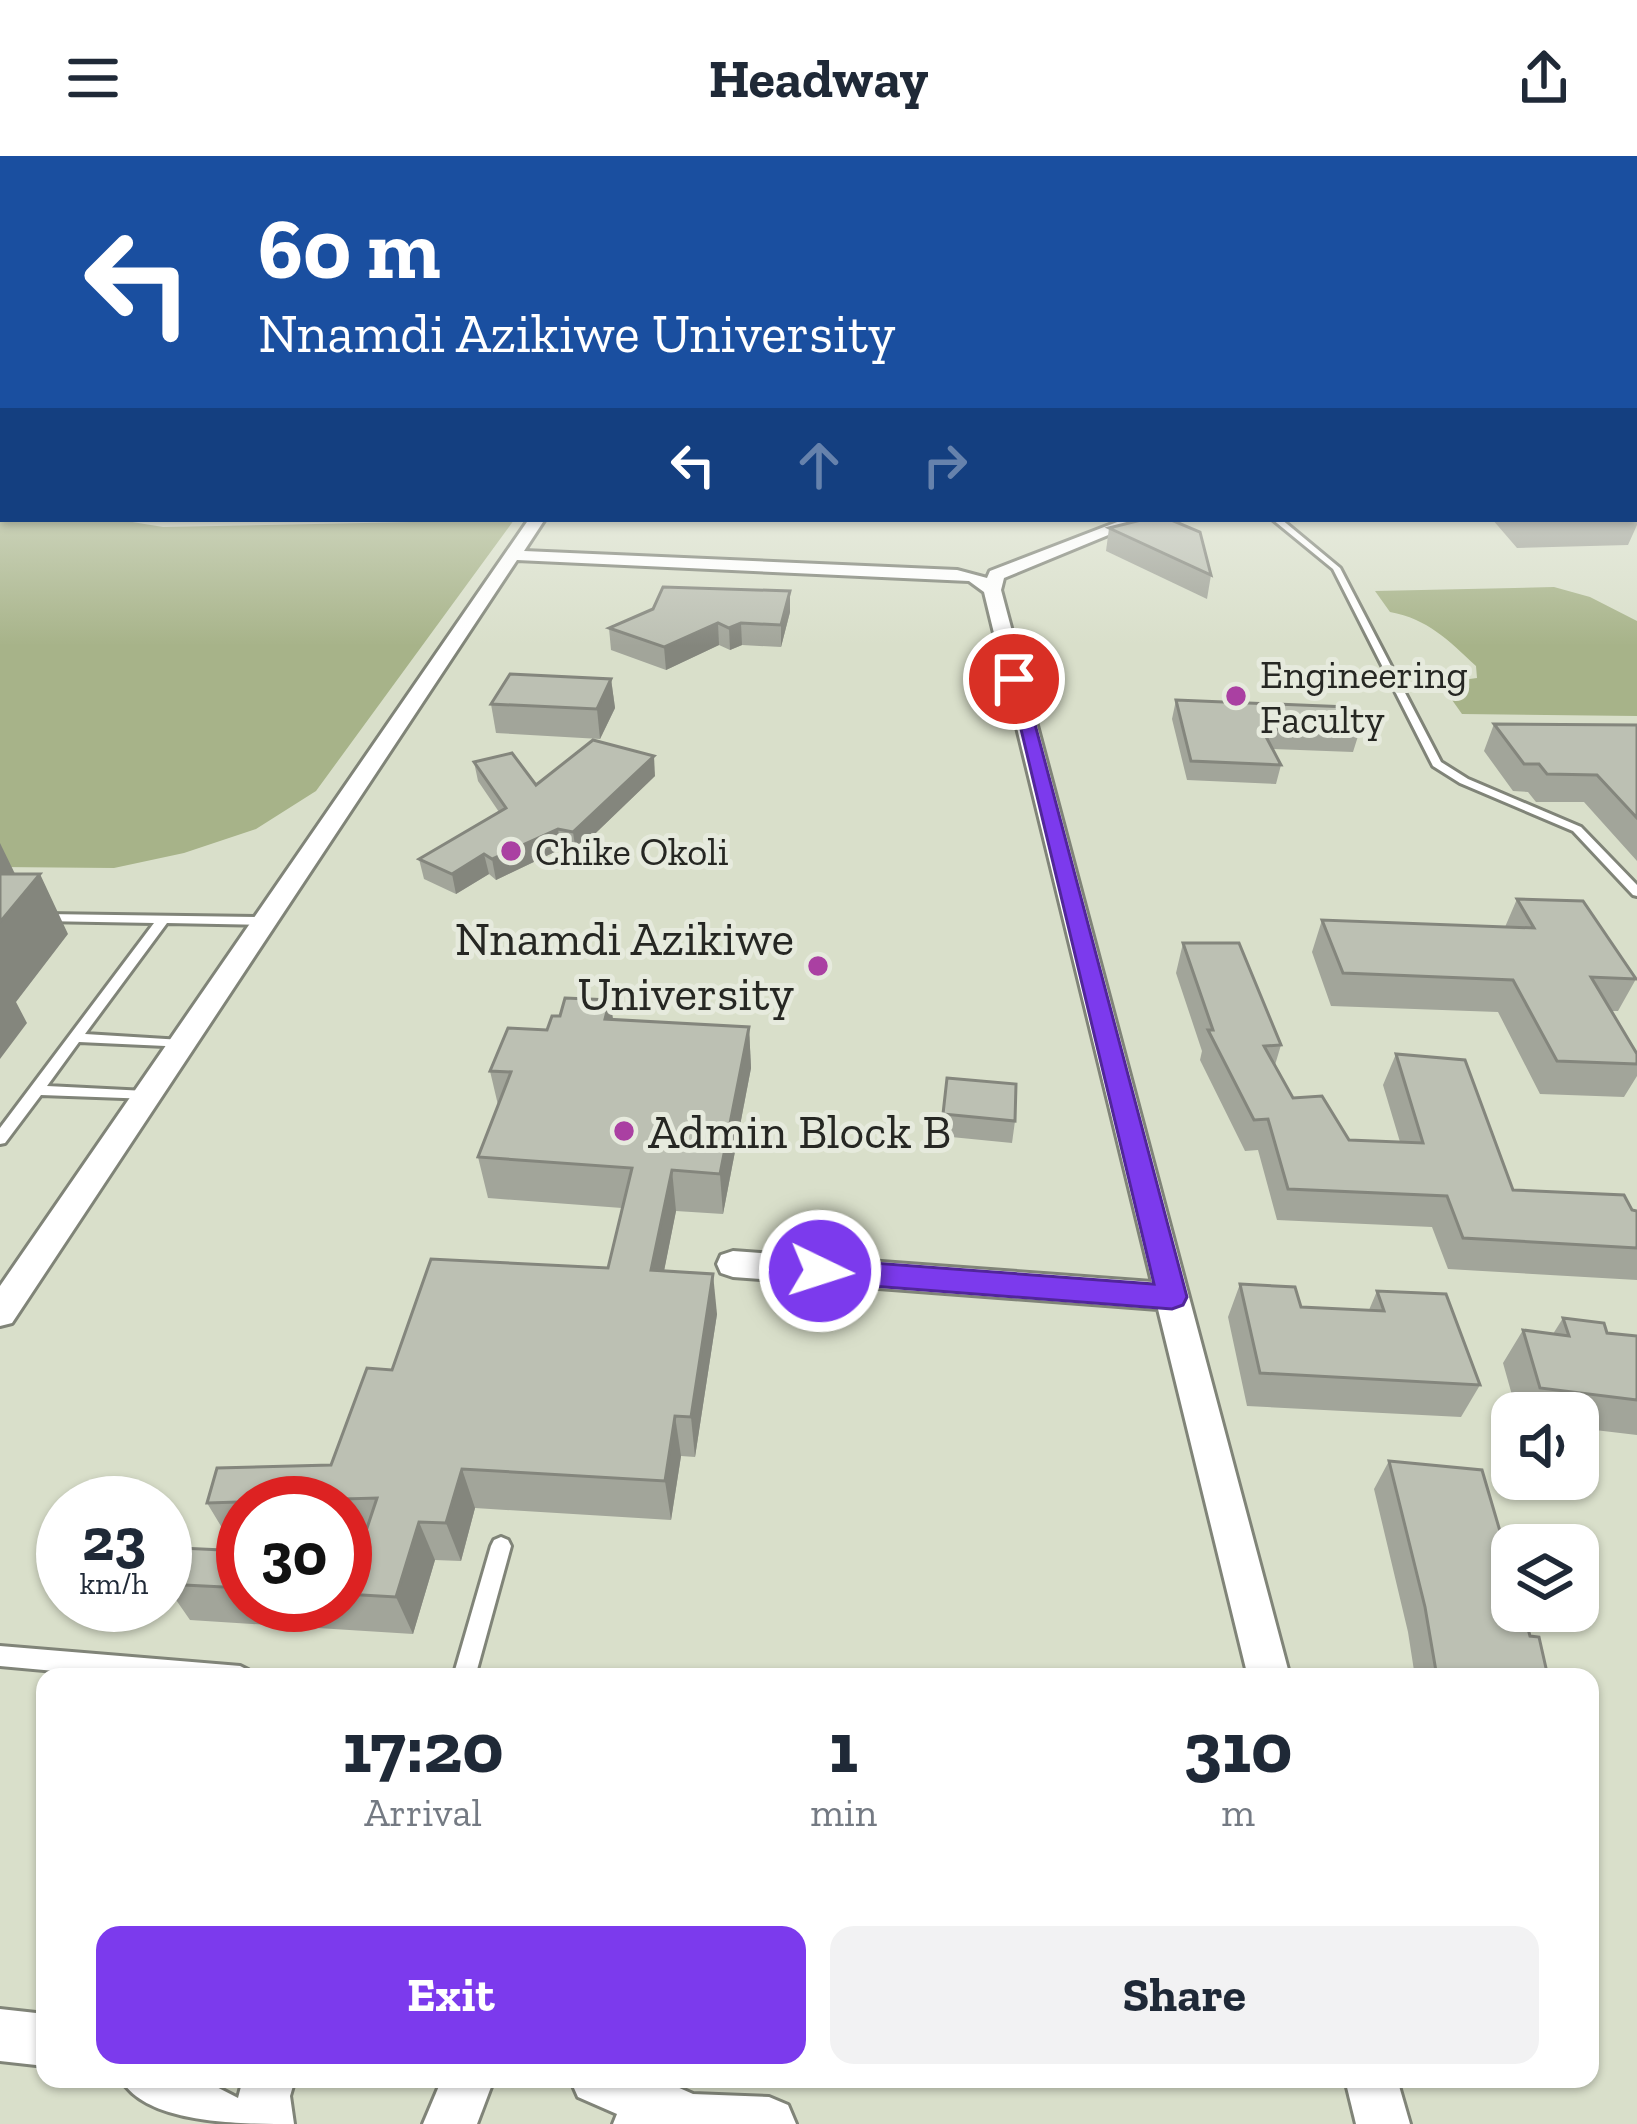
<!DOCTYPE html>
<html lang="en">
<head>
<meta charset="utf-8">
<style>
	:root { --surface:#fff; --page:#f2f2f3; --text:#1f2937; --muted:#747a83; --accent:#7c3aed }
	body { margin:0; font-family:"Zilla Slab",serif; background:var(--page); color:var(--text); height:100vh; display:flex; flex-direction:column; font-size:45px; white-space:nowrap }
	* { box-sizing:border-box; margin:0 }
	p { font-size:39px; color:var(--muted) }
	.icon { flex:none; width:66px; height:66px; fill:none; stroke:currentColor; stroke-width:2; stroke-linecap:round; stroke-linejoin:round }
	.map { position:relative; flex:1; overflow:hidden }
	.details { position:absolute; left:36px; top:1512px; width:1563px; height:420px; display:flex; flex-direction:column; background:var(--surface); border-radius:24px; box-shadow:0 3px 9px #0004 }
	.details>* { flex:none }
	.guide { position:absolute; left:0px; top:0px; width:1638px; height:366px; box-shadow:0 3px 9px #0004; background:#1a4fa0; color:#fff; overflow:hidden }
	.controls { position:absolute; left:1491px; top:1236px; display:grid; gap:24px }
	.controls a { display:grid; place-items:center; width:108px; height:108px; border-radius:24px; background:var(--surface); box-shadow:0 3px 9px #0004; font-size:60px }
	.speed { position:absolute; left:36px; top:1320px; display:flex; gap:24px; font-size:60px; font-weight:700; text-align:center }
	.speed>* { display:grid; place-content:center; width:156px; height:156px; border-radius:50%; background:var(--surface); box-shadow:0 3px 9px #0004; line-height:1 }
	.speed small { font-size:30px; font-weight:400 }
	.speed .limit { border:18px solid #d22; background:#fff; color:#111 }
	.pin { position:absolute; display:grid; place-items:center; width:102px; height:102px; color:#fff; margin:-51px; border:6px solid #fff; border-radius:50%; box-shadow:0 3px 12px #0007 }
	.me { position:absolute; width:132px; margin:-66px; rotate:94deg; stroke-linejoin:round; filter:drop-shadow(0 0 9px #0008) }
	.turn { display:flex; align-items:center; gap:42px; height:252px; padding:0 60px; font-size:54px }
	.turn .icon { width:156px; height:156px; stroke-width:2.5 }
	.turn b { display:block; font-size:84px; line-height:102px }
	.lanes { display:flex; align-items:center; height:114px; padding:0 60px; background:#0003; justify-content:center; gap:60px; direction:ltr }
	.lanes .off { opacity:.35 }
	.eta { display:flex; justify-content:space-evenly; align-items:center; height:204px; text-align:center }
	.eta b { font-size:72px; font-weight:700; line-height:84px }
	.button { display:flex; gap:24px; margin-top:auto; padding:24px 60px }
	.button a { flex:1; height:138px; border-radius:24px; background:var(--accent); color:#fff; font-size:48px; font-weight:700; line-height:138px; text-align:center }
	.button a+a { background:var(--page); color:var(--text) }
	header { display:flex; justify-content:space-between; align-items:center; height:156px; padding:0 60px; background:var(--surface); font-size:54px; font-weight:700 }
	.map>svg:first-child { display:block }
</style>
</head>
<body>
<header><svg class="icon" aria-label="menu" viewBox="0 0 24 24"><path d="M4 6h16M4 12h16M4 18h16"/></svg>Headway<svg class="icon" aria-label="share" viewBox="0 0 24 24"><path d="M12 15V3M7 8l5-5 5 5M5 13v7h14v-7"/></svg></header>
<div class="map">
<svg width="1637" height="1968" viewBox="0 0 1637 1968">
	<rect width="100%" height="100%" fill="#e6eadd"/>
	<path fill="#d9dfca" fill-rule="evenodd" d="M 0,215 L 3,363 L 1635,363 L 1637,215 L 1637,1968 L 0,1968 ZM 1512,1257 L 1578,1257 L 1578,1323 L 1512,1323 ZM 63,1347 L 165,1347 L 165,1449 L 63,1449 ZM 243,1347 L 345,1347 L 345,1449 L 243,1449 ZM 1512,1389 L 1578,1389 L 1578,1455 L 1512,1455 ZM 45,1521 L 1590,1521 L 1590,1923 L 45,1923 Z"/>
	<g fill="#a7b389">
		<path d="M 0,355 L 3,363 L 114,363 L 163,371 L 514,364 L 316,635 L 256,673 L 184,697 L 114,712 L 0,711 Z"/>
		<path d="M 1554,431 L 1590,441 L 1637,465 L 1637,560 L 1462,558 L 1440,527 L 1477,522 L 1476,510 C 1448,484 1428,463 1390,456 L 1375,435 Z"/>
	</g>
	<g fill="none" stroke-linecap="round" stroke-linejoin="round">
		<g stroke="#808478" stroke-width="6">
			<g id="lane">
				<rect x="1635" y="308" width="2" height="4"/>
				<path d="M 1272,363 L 1281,363 L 1340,412 L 1441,606 L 1468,623 L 1581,671 L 1637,729 L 1637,740 L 1633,739 L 1573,675 L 1460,627 L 1433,610 L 1333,413 Z"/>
				<path d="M 45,758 L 264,761 L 270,765 L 264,769 L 167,767 L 85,878 L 182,884 L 189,888 L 187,891 L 79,886 L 47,930 L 146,935 L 151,937 L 153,940 L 151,943 L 41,939 L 5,987 L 0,988 L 0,972 L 154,767 L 41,765 L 41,759 Z"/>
				<path d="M 501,1381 L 508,1384 L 511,1390 L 475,1521 L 453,1521 L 491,1390 L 494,1384 Z"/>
				<path d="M 0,1490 L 240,1510 L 248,1514 L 251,1521 L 121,1521 L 0,1510 Z"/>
			</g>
		</g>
		<g stroke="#808478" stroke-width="6">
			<g id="street">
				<rect x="0" y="278" width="3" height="8"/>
				<rect x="1635" y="320" width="2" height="8"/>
				<path d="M 529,363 L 545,363 L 524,395 L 957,414 L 987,422 L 990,415 L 1125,363 L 1147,363 L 1004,422 L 1001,434 L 1290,1521 L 1248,1521 L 1158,1153 L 733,1121 L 721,1117 L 717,1108 L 721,1099 L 733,1095 L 1152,1126 L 984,436 L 969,425 L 517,404 L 12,1167 L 0,1170 L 0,1130 Z"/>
				<path d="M 0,1853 L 45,1858 L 45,1910 L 0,1905 Z"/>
				<path d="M 121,1923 L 201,1923 L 238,1942 L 243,1923 L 295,1923 L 290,1940 L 294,1968 C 239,1968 146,1968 121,1923 Z"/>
				<path d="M 442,1923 L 494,1923 L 477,1968 L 423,1968 Z"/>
				<path d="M 570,1923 L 659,1923 L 693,1938 L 769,1941 L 788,1949 L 796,1968 L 613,1968 L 617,1958 L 578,1941 Z"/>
				<path d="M 1345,1923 L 1397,1923 L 1410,1968 L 1356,1968 Z"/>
			</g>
		</g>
		<use href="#lane" fill="#fff" fill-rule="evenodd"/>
		<use href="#street" fill="#fff" fill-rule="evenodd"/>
	</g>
	<g fill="#a2a59a">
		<rect x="1635" y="214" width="2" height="90"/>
		<path d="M 1635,352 L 1637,354 L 1637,369 L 1628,389 L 1517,392 L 1492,363 L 1635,363 Z"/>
		<path d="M 1109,372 L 1211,419 L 1207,443 L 1106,395 Z"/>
		<path d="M 790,456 L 781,491 L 742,489 L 730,494 L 719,489 L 666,514 L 611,494 L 609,472 Z"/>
		<path d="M 611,523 L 615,552 L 600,583 L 496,577 L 491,548 Z"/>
		<path d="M 1176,544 L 1359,577 L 1353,596 L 1273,593 L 1281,609 L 1276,628 L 1187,624 L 1172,563 Z"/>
		<path d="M 1494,568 L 1637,569 L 1637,705 L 1584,646 L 1536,646 L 1528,636 L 1513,635 L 1484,595 Z"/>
		<path d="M 474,606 L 536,629 L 655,620 L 576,696 L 561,693 L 496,724 L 489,718 L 456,738 L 424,723 L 419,703 L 499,656 L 478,625 Z"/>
		<path d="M 1517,743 L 1636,823 L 1618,855 L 1611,855 L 1637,898 L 1637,920 L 1624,941 L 1540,938 L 1498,856 L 1331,850 L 1312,796 L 1322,764 L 1505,771 Z"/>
		<path d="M 1183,787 L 1281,889 L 1275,909 L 1293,942 L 1349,984 L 1400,986 L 1383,929 L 1396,898 L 1513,1034 L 1637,1055 L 1637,1124 L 1448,1113 L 1432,1071 L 1277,1064 L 1258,994 L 1245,995 L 1200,904 L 1202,895 L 1176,817 Z"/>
		<path d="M 610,844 L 613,863 L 749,871 L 751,912 L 723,1058 L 676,1055 L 664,1115 L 717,1158 L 695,1301 L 681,1300 L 671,1364 L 475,1352 L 461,1405 L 435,1404 L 413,1478 L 190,1464 L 165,1428 L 243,1395 L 243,1449 L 345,1449 L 345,1401 L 357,1402 L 364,1381 L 345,1381 L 345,1347 L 243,1347 L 243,1384 L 230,1385 L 207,1347 L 331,1309 L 392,1214 L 608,1112 L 622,1052 L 488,1042 L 478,1001 L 498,949 L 490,915 L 547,874 L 560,860 Z"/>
		<path d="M 947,922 L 1015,965 L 1012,987 L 941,980 Z"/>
		<path d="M 1240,1128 L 1301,1151 L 1369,1154 L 1377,1135 L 1480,1229 L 1461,1261 L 1247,1250 L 1228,1161 Z"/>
		<path d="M 1563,1162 L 1607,1177 L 1637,1180 L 1637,1279 L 1578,1272 L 1578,1257 L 1517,1257 L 1503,1207 L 1523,1174 L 1553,1178 Z"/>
		<path d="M 1389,1305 L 1548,1521 L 1415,1521 L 1408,1476 L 1374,1333 Z"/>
	</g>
	<g fill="#84867d">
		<path d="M 790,435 L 790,456 L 781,491 L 781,469 Z"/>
		<path d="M 718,467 L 719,489 L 666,514 L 664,491 Z"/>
		<path d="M 741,467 L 742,489 L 730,494 L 729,472 Z"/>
		<path d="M 611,523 L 615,552 L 600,583 L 597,553 Z"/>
		<path d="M 654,600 L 655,620 L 576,696 L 573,676 Z"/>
		<path d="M 558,673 L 561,693 L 496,724 L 492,703 Z"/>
		<path d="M 0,687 L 19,726 L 0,748 Z"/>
		<path d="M 484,698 L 489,718 L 456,738 L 452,718 Z"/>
		<path d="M 40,718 L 68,778 L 16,846 L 27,867 L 0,903 L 0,766 Z"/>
		<path d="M 610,844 L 616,884 L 605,863 Z"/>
		<path d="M 749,871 L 751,912 L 723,1058 L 720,1018 Z"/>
		<path d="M 672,1014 L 676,1055 L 656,1155 L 651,1114 Z"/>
		<path d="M 713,1118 L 717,1158 L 695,1301 L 691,1261 Z"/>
		<path d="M 675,1260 L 681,1300 L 671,1364 L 665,1325 Z"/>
		<path d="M 462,1313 L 475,1352 L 461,1405 L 446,1367 Z"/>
		<path d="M 419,1366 L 435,1404 L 413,1478 L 396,1441 Z"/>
	</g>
	<g fill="#bcc0b3" stroke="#84867d" stroke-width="3">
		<rect x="1635" y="214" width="2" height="63"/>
		<path d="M 1145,363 L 1169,363 L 1200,376 L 1211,419 L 1109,372 Z"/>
		<path d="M 663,431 L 790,435 L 781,469 L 741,467 L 729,472 L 718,467 L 664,491 L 609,472 L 653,453 Z"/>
		<path d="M 510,518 L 611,523 L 597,553 L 491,548 Z"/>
		<path d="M 1176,544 L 1348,551 L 1359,577 L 1262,573 L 1281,609 L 1191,605 Z"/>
		<path d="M 1494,568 L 1637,569 L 1637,662 L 1597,619 L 1547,618 L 1539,608 L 1524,608 Z"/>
		<path d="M 593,584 L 654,600 L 573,676 L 558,673 L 492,703 L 484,698 L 452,718 L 419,703 L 506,652 L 474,606 L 512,597 L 536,629 Z"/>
		<path d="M 0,718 L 40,718 L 0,766 Z"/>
		<path d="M 1517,743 L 1583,745 L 1636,823 L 1591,821 L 1637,898 L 1637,908 L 1557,905 L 1513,824 L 1343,817 L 1322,764 L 1534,772 Z"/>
		<path d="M 1183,787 L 1239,787 L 1281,889 L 1264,890 L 1293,942 L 1322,940 L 1349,984 L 1423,987 L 1396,898 L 1465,904 L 1513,1034 L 1624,1039 L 1632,1054 L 1637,1055 L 1637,1092 L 1463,1082 L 1447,1040 L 1288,1033 L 1268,963 L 1254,964 L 1208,874 L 1213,874 Z"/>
		<path d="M 565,842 L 610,844 L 605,863 L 749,871 L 720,1018 L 672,1014 L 651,1114 L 713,1118 L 691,1261 L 675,1260 L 665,1325 L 462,1313 L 446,1367 L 419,1366 L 396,1441 L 345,1438 L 345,1401 L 357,1402 L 377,1342 L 207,1347 L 217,1312 L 331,1309 L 367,1212 L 392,1214 L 431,1103 L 608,1112 L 632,1012 L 478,1001 L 511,916 L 490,915 L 508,872 L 547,874 L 552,860 L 560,860 Z"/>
		<path d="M 947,922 L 1016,928 L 1015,965 L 943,958 Z"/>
		<path d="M 1240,1128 L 1295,1131 L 1301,1151 L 1384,1155 L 1377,1135 L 1446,1138 L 1480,1229 L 1260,1217 Z"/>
		<path d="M 1563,1162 L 1604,1167 L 1607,1177 L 1637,1180 L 1637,1244 L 1540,1232 L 1523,1174 L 1569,1180 Z"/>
		<path d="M 1389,1305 L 1482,1314 L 1512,1416 L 1512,1455 L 1523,1455 L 1530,1480 L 1539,1481 L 1548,1521 L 1437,1521 L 1425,1451 Z"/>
		<path d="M 180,1392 L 243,1395 L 243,1432 L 165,1428 Z"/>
	</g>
	<linearGradient id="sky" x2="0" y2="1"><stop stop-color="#81a7b6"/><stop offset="0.44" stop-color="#f4f6f0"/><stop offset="1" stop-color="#f4f6f0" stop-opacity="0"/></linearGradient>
	<rect width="1637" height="490" fill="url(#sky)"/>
	<path fill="#7c3aed" stroke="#51269a" stroke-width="3" d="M 1008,519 L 1023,523 L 1187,1141 L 1183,1149 L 1172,1153 L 820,1126 L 810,1123 L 805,1115 L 810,1107 L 820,1103 L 1154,1128 Z"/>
	<g fill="#aa40a2" stroke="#e6eadd" stroke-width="4.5">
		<circle cx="1236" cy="540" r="12"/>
		<circle cx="511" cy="695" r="12"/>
		<circle cx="818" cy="810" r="12"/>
		<circle cx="624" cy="975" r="12"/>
	</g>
	<g text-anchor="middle" stroke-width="10" stroke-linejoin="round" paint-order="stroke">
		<g font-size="39" fill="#262723" stroke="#e6eadd" text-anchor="start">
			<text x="1260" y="532">Engineering<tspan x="1260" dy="45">Faculty</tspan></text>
			<text x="535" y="709">Chike Okoli</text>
		</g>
		<g font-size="48" fill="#262723" stroke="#e6eadd" text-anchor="end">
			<text x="794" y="799">Nnamdi Azikiwe<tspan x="794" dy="55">University</tspan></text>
			<text x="648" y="992" text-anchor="start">Admin Block B</text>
		</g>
	</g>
</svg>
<div class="controls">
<a><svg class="icon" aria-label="sound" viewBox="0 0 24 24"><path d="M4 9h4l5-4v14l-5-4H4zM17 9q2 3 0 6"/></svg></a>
<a><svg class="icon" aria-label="layers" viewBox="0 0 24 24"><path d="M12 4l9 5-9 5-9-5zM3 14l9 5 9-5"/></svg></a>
</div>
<div class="speed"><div>23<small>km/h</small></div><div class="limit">30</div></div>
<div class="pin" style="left:1014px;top:523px;background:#d93025"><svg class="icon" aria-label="arrive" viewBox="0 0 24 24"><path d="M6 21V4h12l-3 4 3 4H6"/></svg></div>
<svg class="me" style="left:820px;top:1115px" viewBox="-20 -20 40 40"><circle r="17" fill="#7c3aed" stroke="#fff" stroke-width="3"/><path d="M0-11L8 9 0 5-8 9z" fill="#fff"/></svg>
<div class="guide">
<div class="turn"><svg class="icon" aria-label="left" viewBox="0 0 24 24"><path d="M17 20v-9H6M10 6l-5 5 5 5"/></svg><div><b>60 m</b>Nnamdi Azikiwe University</div></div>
<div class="lanes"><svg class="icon" aria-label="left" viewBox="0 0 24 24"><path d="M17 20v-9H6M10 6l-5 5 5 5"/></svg><svg class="icon off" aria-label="ahead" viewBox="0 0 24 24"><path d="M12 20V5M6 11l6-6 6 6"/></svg><svg class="icon off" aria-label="right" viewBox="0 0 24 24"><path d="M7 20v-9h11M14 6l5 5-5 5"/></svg></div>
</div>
<section class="details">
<div class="eta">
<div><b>17:20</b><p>Arrival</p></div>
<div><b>1</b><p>min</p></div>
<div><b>310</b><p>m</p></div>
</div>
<div class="button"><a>Exit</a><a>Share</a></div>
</section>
</div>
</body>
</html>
